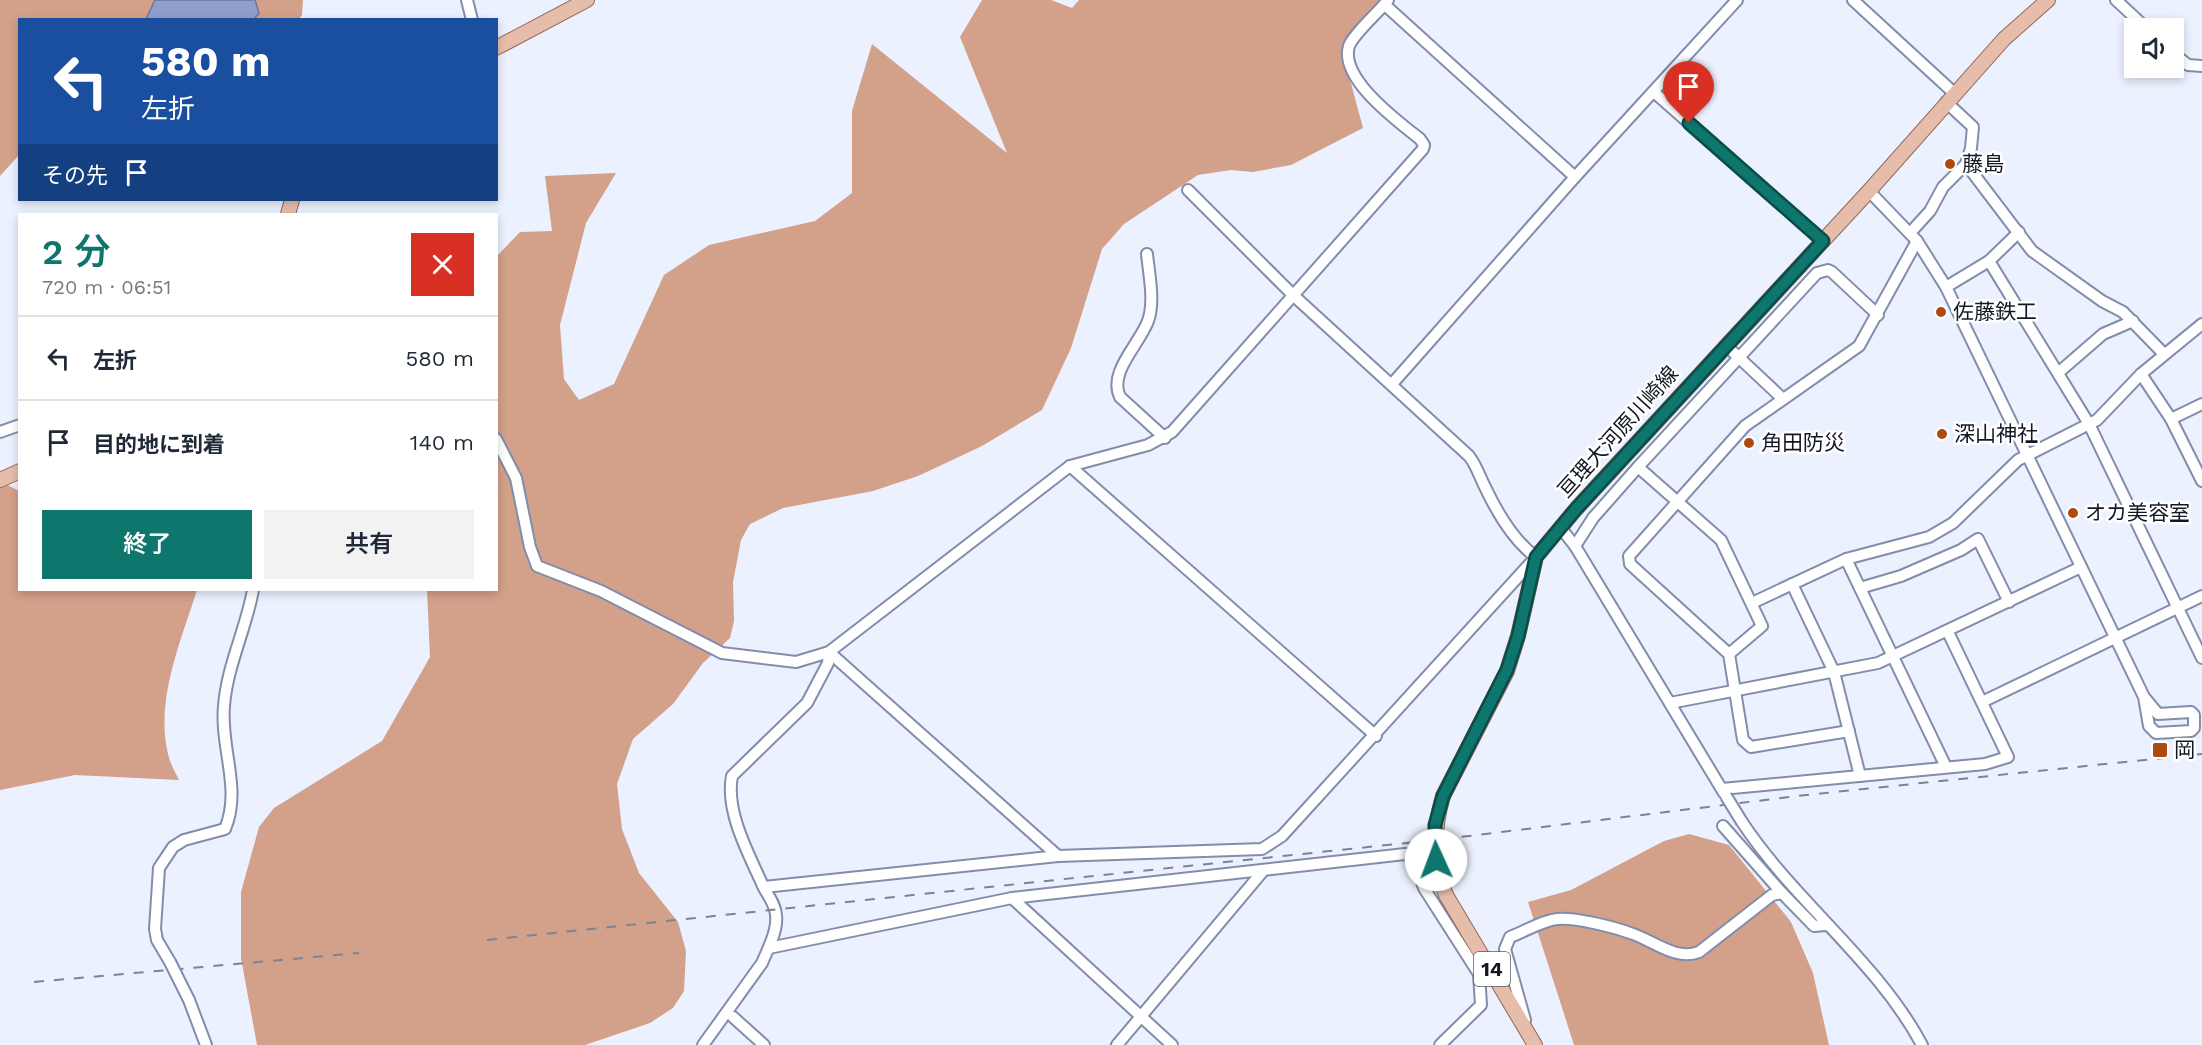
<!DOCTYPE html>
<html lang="ja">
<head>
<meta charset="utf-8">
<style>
	:root { --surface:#fff; --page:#f2f2f3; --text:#1f2937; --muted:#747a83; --line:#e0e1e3; --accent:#0f766e }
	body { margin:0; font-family:"Work Sans","Noto Sans JP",sans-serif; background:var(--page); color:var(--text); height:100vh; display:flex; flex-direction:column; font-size:22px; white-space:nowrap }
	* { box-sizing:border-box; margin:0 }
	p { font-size:20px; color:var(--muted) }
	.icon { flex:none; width:33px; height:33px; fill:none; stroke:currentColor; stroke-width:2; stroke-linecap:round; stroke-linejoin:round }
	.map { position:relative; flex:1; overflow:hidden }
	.drawer { position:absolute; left:18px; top:213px; width:480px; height:378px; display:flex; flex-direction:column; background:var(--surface); border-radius:0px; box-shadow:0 3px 9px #0003 }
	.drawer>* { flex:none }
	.top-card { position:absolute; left:18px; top:18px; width:480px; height:183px; border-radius:0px; box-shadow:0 3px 9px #0003; background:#1a4fa0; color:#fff; overflow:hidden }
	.tools { position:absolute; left:2124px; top:18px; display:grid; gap:12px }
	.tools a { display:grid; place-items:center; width:60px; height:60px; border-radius:0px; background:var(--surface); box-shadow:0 3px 9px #0003; font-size:30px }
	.pin { position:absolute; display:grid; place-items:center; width:51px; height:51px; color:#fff; margin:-62px -26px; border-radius:50% 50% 50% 0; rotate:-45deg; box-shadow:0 0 6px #0007 }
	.pin .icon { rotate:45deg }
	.me { position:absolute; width:66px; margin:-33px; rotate:358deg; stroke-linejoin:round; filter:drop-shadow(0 0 4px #0008) }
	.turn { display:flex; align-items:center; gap:21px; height:126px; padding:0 24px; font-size:27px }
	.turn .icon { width:78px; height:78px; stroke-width:2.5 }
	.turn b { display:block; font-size:42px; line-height:51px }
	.then { display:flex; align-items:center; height:57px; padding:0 24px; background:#0003; gap:12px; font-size:22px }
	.round { display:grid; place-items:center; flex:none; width:63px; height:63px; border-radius:0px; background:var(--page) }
	.head { display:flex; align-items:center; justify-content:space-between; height:102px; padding:0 24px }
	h1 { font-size:36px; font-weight:600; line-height:45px; color:var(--accent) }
	.action { display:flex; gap:12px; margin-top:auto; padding:12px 24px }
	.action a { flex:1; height:69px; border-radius:0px; background:var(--accent); color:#fff; font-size:24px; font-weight:600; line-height:69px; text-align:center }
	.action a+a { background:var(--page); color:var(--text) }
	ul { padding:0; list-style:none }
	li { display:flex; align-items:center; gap:18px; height:84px; padding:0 24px; border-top:2px solid var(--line) }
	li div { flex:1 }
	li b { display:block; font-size:22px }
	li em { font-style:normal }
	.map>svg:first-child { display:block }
</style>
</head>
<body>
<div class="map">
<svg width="2202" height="1045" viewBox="0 0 2202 1045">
	<rect width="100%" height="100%" fill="#ecf1ff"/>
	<g fill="#d3a08a">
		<path d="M 0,0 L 303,0 L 302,15 L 299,19 L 20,20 L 19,155 L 0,176 Z"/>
		<path d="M 982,0 L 1051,0 L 1072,8 L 1079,0 L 1391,0 L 1344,57 L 1363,128 L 1291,165 L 1253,172 L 1231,170 L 1198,175 L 1124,224 L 1102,249 L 1071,348 L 1042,410 L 982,446 L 918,476 L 873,491 L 783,508 L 750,524 L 741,540 L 733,582 L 734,621 L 730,638 L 703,663 L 673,704 L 633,739 L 617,784 L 622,829 L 639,873 L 678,922 L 686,951 L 684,991 L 673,1008 L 650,1023 L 585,1045 L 257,1045 L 241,958 L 241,892 L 259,827 L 274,808 L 382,741 L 430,657 L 427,590 L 496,590 L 497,256 L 520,232 L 552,231 L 545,176 L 616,173 L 586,223 L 560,325 L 564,379 L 579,400 L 614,384 L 664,275 L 709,245 L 815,221 L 852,193 L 852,111 L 872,44 L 1007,153 L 960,37 Z"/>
		<path d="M 0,481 L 19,491 L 20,590 L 197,590 C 181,641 155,700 168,754 C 170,763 175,772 179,780 L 75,775 L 0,790 Z"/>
		<path d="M 1689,834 L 1729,845 L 1791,922 L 1813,973 L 1829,1045 L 1574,1045 L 1528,902 L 1571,890 L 1664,841 Z"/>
	</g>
	<path fill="#90a0cd" stroke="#6a779a" stroke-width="1.5" d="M 155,0 L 255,0 L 259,13 L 254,19 L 146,19 Z"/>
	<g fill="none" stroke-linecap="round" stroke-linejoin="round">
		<g stroke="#818dab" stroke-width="14">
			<g id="minor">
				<path d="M 467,0 L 472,20"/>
				<path d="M 1853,0 L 1954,93"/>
				<path d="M 2116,0 L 2146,28"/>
				<path d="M 1385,5 L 1575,177"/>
				<path d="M 2174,54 L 2188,65 L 2202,66"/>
				<path d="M 1655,93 L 1823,241"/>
				<path d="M 1966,164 L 2032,251 L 2102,301 L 2123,312 L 2163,353"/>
				<path d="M 1869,191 L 1917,241 L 1946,287 L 2144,697 L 2158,714 L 2191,712 L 2194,715 L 2194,728 L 2191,731 L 2156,733 L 2149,726 L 2144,697"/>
				<path d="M 1910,233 L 1930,211 L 1943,187 L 1966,164 L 1971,148 L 1973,127 L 1946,102"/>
				<path d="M 1147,254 C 1149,274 1155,302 1148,321 C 1139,345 1108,372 1120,397 L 1165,438"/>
				<path d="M 1989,261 L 2089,424 L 2202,658"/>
				<path d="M 1946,287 L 1989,261 L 2019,232"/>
				<path d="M 1733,352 L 1783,399"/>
				<path d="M 2058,373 L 2103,334 L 2133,321"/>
				<path d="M 2141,374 L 2171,419 L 2202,481"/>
				<path d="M 1392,384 L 1575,177 L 1737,0"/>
				<path d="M 2171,419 L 2202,404"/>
				<path d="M 0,432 L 20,425"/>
				<path d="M 496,439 L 516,478 L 530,547 L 537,566 L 601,591 L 722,653 L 796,662 L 829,652 L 1070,466 L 1148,445 L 1172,432 L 1423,149 L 1424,145 L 1420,139 C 1399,122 1339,79 1349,46 C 1354,33 1379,12 1388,0"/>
				<path d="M 1070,466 L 1376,736"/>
				<path d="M 1638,467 L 1721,540 L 1762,626 L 1729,654"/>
				<path d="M 1560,527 L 1575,546 L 1724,793"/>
				<path d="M 1575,546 L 1593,518 L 1638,467 L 1817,273 L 1828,270 L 1832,272 L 1878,315"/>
				<path d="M 1846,559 L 1946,767"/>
				<path d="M 1792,584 L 1834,672 L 1860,776"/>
				<path d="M 1860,588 L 1901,576 L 1961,550 L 1978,539 L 2009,602"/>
				<path d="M 1752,603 L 1846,559 L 1929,537 L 1953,523 L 2018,460 L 2097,420 L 2141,374 L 2202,324"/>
				<path d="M 829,652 L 1058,856"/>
				<path d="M 1982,702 L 2202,596"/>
				<path d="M 1670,703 L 1878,663 L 2081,567"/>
				<path d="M 1849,731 L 1751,747 L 1743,740 L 1729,654 L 1630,564 L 1629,556 L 1745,426 L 1859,346 L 1917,241"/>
				<path d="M 1722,789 L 1985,764 L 2008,757 L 1948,632"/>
				<path d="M 1742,822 C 1795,902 1878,962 1922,1045"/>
				<path d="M 1723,826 L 1782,893"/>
				<path d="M 764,887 L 1058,856 L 1262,849 L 1282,836 L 1536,557 C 1515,542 1497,512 1486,489 C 1480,478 1477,466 1469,456 L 1293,295 L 1188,190"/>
				<path d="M 1012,898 L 1172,1045"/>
				<path d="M 769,948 L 1012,898 L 1405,854 L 1414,859 L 1424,888 L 1479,974 L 1481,1005 L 1440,1045"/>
				<path d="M 170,962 L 157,940 L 155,929 L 159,868 L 173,847 L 184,840 L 225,829 C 242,789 220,748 224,706 C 227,666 246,629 253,590"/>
				<path d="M 189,1000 L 206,1045"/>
				<path d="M 733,1017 L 764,1045"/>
				<path d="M 1525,1020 L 1505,949 L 1510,937 C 1526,931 1541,921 1557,919 C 1574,917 1614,927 1630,933 C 1653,940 1675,961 1699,952 L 1772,895 L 1782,893 L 1814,926 L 1826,925"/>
				<path d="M 703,1045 L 762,963 C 768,949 778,930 776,915 C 775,903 768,896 763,886 C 749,854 725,812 732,776 L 807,703 L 828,663 L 829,652"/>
				<path d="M 1117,1045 L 1263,871"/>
			</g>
		</g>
		<g stroke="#926656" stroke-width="16">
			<g id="major">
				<path d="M 496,48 L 587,0"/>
				<path d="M 288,214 L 292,200"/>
				<path d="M 0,480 L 20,471"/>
				<path d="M 1443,796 L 1507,671 L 1518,636 L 1536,557 L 1576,509 L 1869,191 L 2004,39 L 2048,0"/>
				<path d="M 1446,895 L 1535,1045"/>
			</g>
		</g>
		<use href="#minor" stroke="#fff" stroke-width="10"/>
		<use href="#major" stroke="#e6bdaa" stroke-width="14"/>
		<g stroke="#7e8390" stroke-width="2" stroke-dasharray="10 10" stroke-linecap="butt">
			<path d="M 487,940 L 1444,839 L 1806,795 L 2202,754"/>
			<path d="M 34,982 L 359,953"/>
		</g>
		<g stroke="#818dab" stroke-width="14" stroke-linecap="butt">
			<g id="minor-bridge">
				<path d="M 1726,796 L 1742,822"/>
				<path d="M 170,962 L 189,1000"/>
			</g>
		</g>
		<g stroke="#926656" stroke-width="16" stroke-linecap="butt">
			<path id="major-bridge" d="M 1443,796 C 1433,831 1432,861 1446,895"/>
		</g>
		<use href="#minor-bridge" stroke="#fff" stroke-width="10"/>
		<use href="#major-bridge" stroke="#e6bdaa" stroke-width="14"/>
	</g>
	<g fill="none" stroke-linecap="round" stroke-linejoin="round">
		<g stroke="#0a4d48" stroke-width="15">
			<path id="route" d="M 1436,860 L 1435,825 L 1443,796 L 1507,670 L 1518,636 L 1536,557 L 1576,509 L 1823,241 L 1689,123"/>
		</g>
		<use href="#route" stroke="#0f766e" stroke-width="10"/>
	</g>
	<g fill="#ac4a10" stroke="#fff" stroke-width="2">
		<circle cx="1950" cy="164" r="6"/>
		<circle cx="1941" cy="312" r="6"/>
		<circle cx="1942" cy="434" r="6"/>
		<circle cx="1749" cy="443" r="6"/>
		<circle cx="2073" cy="513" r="6"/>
		<rect x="2152" y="742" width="16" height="16" rx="3"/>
	</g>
	<g text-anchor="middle" stroke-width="5" stroke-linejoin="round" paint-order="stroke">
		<rect fill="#fff" stroke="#5a5d65" stroke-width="1.5" x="1474" y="952" width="36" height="34" rx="4.5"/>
		<g font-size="20" font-weight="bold" fill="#131723">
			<text x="1492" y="976">14</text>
		</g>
		<g font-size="21" fill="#131723" stroke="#fff" text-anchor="start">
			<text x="1962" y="171">藤島</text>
			<text x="1953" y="319">佐藤鉄工</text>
			<text x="1954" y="441">深山神社</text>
			<text x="1761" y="450">角田防災</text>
			<text x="2085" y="520">オカ美容室</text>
			<text x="2174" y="757">岡</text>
		</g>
		<g font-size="21" fill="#131723" stroke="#fff">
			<text transform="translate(1618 432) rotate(-48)" y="7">亘理大河原川崎線</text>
		</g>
	</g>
</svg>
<div class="tools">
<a><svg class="icon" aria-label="sound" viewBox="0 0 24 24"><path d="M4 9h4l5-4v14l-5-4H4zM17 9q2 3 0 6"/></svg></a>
</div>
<div class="pin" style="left:1689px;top:123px;background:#d93025"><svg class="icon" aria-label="arrive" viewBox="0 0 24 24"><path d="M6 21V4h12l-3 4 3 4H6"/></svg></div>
<svg class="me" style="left:1436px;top:860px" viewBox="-20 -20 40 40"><circle r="19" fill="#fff"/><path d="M0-13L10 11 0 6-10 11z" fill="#0f766e"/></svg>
<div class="top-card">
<div class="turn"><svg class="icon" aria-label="left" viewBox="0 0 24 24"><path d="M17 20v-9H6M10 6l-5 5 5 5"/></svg><div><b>580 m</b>左折</div></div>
<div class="then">その先<svg class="icon" aria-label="arrive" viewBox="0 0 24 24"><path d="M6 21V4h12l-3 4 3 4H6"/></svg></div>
</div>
<section class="drawer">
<div class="head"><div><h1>2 分</h1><p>720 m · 06:51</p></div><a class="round" style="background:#d93025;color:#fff"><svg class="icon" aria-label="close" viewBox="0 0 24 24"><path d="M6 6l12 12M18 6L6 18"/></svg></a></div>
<ul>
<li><svg class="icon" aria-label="left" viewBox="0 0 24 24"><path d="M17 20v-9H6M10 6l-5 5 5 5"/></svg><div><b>左折</b></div><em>580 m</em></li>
<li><svg class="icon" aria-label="arrive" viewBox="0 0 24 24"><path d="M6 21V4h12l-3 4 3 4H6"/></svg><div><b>目的地に到着</b></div><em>140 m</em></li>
</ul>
<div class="action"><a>終了</a><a>共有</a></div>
</section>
</div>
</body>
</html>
